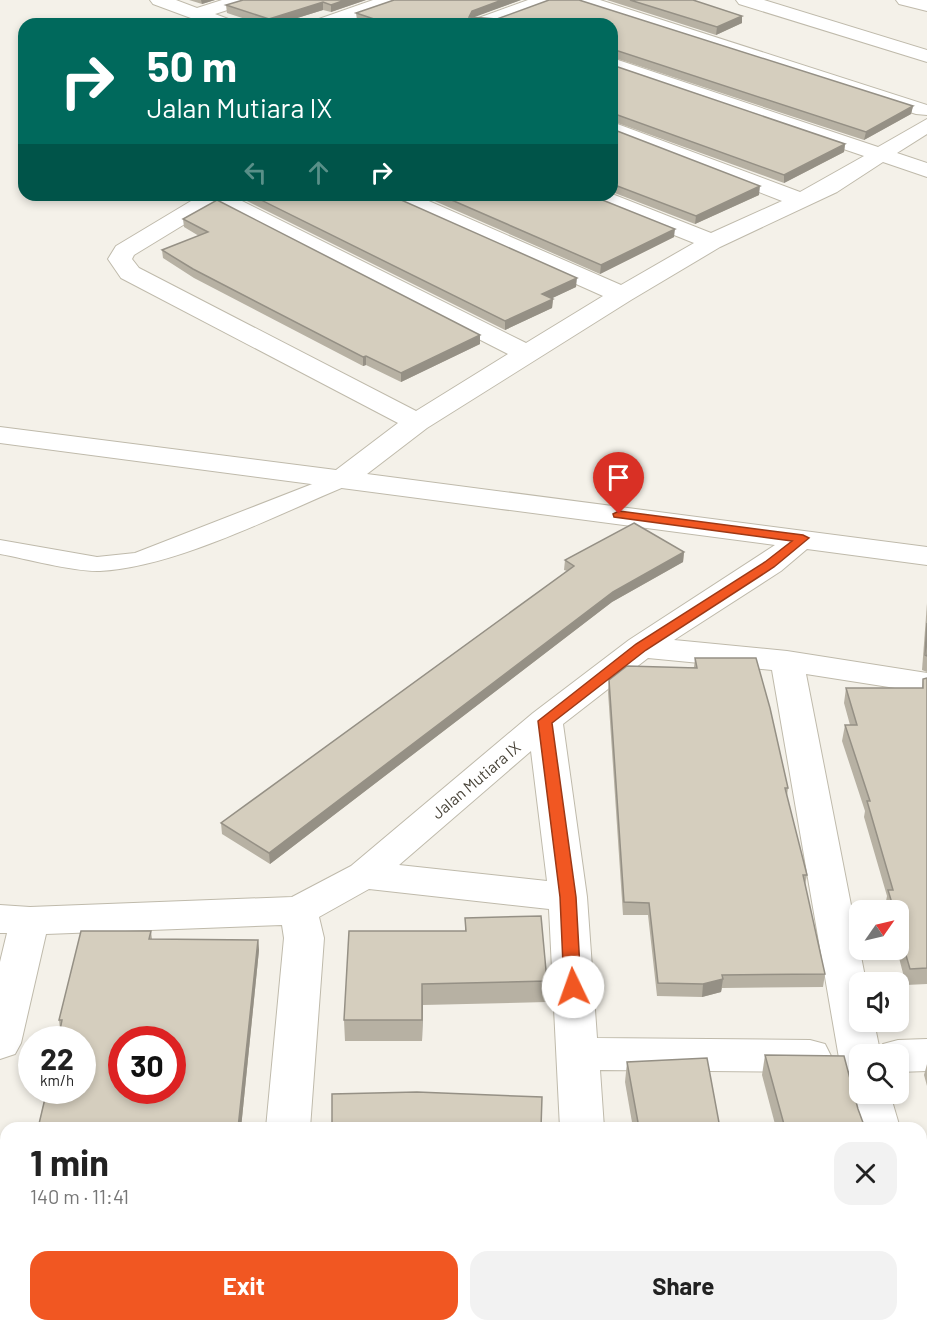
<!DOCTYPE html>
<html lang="en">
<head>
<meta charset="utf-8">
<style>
	:root { --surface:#fff; --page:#f2f2f2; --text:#222; --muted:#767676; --accent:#f15722 }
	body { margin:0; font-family:Barlow,sans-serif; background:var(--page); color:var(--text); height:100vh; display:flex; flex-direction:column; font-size:22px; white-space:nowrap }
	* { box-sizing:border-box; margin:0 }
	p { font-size:20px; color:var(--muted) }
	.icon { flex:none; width:33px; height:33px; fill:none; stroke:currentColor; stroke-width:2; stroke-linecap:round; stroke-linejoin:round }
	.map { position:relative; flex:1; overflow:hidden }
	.drawer { position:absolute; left:0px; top:1122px; width:927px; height:210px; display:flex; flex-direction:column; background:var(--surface); border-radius:18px 18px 0 0; box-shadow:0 3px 9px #0003 }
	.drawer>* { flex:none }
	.hud { position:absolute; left:18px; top:18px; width:600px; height:183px; border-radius:18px; box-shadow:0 3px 9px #0003; background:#00695c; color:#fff; overflow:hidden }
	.needle { width:39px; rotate:56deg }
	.controls { position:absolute; left:849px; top:900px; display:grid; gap:12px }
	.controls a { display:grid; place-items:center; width:60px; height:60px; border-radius:12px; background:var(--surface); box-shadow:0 3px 9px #0003; font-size:30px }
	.speed { position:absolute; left:18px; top:1026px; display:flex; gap:12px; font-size:30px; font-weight:700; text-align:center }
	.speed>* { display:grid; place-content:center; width:78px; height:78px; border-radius:50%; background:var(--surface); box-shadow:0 3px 9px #0003; line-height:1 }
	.speed small { font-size:15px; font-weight:400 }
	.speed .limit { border:9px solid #d22; background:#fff; color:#111 }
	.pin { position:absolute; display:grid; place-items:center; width:51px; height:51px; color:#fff; margin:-62px -26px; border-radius:50% 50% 50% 0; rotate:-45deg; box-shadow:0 0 6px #0007 }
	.pin .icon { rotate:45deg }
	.me { position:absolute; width:66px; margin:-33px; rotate:357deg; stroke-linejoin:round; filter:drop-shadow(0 0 4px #0008) }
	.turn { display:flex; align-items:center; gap:21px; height:126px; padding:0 30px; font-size:27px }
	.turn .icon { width:78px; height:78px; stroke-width:2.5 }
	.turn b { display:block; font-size:42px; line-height:51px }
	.lanes { display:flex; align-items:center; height:57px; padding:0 30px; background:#0003; justify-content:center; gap:30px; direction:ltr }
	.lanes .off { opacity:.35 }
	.round { display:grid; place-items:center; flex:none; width:63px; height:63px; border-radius:18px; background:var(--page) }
	.head { display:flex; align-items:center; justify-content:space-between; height:102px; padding:0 30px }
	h1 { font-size:36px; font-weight:700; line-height:45px }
	.cta { display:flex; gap:12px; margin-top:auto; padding:12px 30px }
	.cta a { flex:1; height:69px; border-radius:18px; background:var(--accent); color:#fff; font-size:24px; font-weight:700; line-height:69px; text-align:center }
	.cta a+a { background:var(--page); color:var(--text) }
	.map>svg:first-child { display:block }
</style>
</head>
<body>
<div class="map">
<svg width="927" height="1332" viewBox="0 0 927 1332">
	<rect width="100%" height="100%" fill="#f4f1e9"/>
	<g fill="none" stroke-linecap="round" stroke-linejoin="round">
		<g stroke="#bfbaab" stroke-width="2">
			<path id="lane" d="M 343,472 L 351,474 L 354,479 L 351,484 C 278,514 177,567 100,571 C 75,572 27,559 0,554 L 0,540 L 97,557 L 135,553 Z"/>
		</g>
		<g stroke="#bfbaab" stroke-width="2">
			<g id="street">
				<path d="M 150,0 L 176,0 L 197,8 L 222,0 L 249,0 L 246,4 L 215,14 L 231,20 L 233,24 L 207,24 L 153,4 Z"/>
				<path d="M 373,0 L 399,0 L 396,4 L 340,24 L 314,24 L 316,20 Z"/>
				<path d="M 528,0 L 554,0 L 551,4 L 497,24 L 471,24 L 473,20 Z"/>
				<path d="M 573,0 L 600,0 L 927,105 L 927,115 L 916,114 L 576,4 Z"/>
				<path d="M 736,0 L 764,0 L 927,50 L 927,62 L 739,4 Z"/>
				<path d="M 896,0 L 927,0 L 927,11 L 899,4 Z"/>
				<path d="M 612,58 L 878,147 L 927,119 L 927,134 L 897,153 L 927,163 L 927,177 L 883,162 L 837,192 L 720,247 L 631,300 L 427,428 L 367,474 L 927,547 L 927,565 L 807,549 L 781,571 L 674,640 L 787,651 L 927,673 L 927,693 L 806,674 L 866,982 L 860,982 L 860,1022 L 874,1022 L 880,1051 L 883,1044 L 898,1040 L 927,1039 L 927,1071 L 898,1072 L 898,1054 L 860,1054 L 860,1074 L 845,1070 L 839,1058 L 772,670 L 648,658 L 563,724 L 587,897 L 597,1038 L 810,1040 L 825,1044 L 831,1056 L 825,1068 L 810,1072 L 600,1070 L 604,1128 L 560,1128 L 549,909 L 369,889 L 319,917 L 324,938 L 310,1128 L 266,1128 L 284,938 L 282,925 L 46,934 L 21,1043 L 15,1054 L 0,1059 L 0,962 L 7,933 L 0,933 L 0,905 L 30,907 L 292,897 L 351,866 L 533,713 L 629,640 L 775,545 L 0,443 L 0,427 L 336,470 L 398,423 L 121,278 L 108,259 L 116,246 L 201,195 L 230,195 L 526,343 L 603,296 L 388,200 L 385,195 L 415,195 L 621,285 L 694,243 L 587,200 L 584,195 L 612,194 L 711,233 L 782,201 L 612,135 L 612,122 L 800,192 L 864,156 L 612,70 ZM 216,205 L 508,354 L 416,411 L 139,268 L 132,259 L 134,255 ZM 531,751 L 547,881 L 399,865 Z"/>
				<path d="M 860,1080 L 860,1094 L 890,1094 L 900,1128 L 856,1128 L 848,1094 L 854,1082 Z"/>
				<path d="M 921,1274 L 927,1276 L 927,1332 L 910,1332 L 907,1326 L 921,1326 Z"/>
				<rect x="246" y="1326" width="48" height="6"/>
				<path d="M 571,1326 L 619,1326 L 620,1332 L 572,1332 Z"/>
			</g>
		</g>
		<use href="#lane" fill="#fff" fill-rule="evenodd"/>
		<use href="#street" fill="#fff" fill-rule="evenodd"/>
	</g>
	<g fill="#b7b1a3">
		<path d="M 189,0 L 215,0 L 202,4 Z"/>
		<path d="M 366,0 L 331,12 L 323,10 L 278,24 L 261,24 L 227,13 L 226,5 Z"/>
		<path d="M 394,0 L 521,0 L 473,17 L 497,19 L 549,0 L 579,0 L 913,106 L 911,114 L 864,140 L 612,57 L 612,24 L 367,24 L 357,20 L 356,13 Z"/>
		<path d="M 607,0 L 693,0 L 742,16 L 742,23 L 716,35 Z"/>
		<path d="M 612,65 L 845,144 L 844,152 L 784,183 L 612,121 Z"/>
		<path d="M 612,129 L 759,195 L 695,224 L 612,192 Z"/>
		<path d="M 242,195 L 390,195 L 576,287 L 552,298 L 553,299 L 552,308 L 505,330 L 243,199 Z"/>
		<path d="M 421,195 L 590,195 L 674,237 L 600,274 Z"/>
		<path d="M 183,219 L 480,344 L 401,382 L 366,365 L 363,366 L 194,278 L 163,258 L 162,250 L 199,236 L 184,227 Z"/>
		<path d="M 684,552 L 683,562 L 612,602 L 270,864 L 222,834 L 221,823 L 567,571 L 564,570 L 565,560 Z"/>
		<path d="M 927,603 L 927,672 L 922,670 Z"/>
		<path d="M 695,658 L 788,788 L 787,796 L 807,875 L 805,885 L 825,974 L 823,987 L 722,988 L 721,992 L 702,997 L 657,996 L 648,915 L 623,915 L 608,692 L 609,680 L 694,667 Z"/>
		<path d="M 927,678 L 927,984 L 906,985 L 897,950 L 898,950 L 898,910 L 886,910 L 885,906 L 887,896 L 864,817 L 865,811 L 842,741 L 845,725 L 850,725 L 844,703 L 846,688 L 922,688 L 923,679 Z"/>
		<path d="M 465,918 L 547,981 L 547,1002 L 423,1005 L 422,1041 L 345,1041 L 344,1020 L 465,931 Z"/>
		<path d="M 151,931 L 152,939 L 258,940 L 259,950 L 241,1128 L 38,1128 L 60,1029 L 59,1020 Z"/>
		<path d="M 765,1055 L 858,1109 L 865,1128 L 776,1128 L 762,1075 Z"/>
		<path d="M 627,1062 L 720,1128 L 633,1128 L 625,1082 Z"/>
		<path d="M 927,1064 L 927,1086 L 924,1075 Z"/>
		<path d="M 673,1326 L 911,1326 L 913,1332 L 674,1332 Z"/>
	</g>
	<g fill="#959085">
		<path d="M 201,0 L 215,0 L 202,4 Z"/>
		<path d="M 345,0 L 366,0 L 331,12 L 331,5 Z"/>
		<path d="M 502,0 L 521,0 L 472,18 L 469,17 L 472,11 Z"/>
		<path d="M 323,2 L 323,10 L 278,24 L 269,24 L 269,19 Z"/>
		<path d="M 742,16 L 742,23 L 716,35 L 717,27 Z"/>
		<path d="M 913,106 L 911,114 L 864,140 L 866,132 Z"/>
		<path d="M 845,144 L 844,152 L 784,183 L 784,175 Z"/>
		<path d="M 760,186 L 759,195 L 695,224 L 696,216 Z"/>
		<path d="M 675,229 L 674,237 L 600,274 L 601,265 Z"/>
		<path d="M 577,278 L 576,287 L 542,303 L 542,294 Z"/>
		<path d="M 553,299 L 552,308 L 505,330 L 505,321 Z"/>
		<path d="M 480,335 L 480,344 L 401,382 L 401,373 Z"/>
		<path d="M 366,356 L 366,365 L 363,366 L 363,357 Z"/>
		<path d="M 684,552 L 683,562 L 612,602 L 270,864 L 269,853 L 613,592 Z"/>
		<path d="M 258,940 L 259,950 L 241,1128 L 238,1128 Z"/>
		<path d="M 723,979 L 721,992 L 702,997 L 703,984 Z"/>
		<path d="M 422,984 L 423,1005 L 422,1041 Z"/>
		<path d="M 218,1326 L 221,1326 L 220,1332 L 218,1332 Z"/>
	</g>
	<g fill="#d5cebe" stroke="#959085" stroke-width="1.5" fill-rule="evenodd">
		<path d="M 243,0 L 345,0 L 331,5 L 323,2 L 269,19 L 226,5 Z"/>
		<path d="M 394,0 L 502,0 L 472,11 L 469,17 L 497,19 L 549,0 L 579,0 L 913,106 L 866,132 L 612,49 L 612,24 L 389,24 L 356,13 Z"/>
		<path d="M 630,0 L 693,0 L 742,16 L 717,27 Z"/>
		<path d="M 612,65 L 845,144 L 784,175 L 612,113 Z"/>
		<path d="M 612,129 L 760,186 L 696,216 L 612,184 Z"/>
		<path d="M 251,195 L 390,195 L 577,278 L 542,294 L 553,299 L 505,321 Z"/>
		<path d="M 440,195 L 590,195 L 675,229 L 601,265 Z"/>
		<path d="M 217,200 L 480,335 L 401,373 L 366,356 L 363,357 L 193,269 L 162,250 L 208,232 L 183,219 Z"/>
		<path d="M 634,523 L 684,552 L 613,592 L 269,853 L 221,823 L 574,566 L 565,560 Z"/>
		<path d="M 927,623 L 927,656 L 925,655 Z"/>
		<path d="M 695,658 L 756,658 L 770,708 L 788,788 L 785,788 L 807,875 L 803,875 L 825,974 L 722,975 L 723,979 L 703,984 L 658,983 L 649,903 L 624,902 L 609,680 L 627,666 L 697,668 Z"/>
		<path d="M 927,678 L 927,968 L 910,969 L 898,928 L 898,910 L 894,910 L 888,890 L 893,890 L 867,801 L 870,801 L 845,725 L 857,725 L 846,688 L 923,688 L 923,679 Z"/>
		<path d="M 541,916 L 547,981 L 422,984 L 422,1020 L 344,1020 L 349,931 L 466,931 L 465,918 Z"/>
		<path d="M 81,931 L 151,931 L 149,939 L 258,940 L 238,1128 L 38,1128 L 47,1090 L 82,1090 L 82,1040 L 58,1040 L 62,1020 L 59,1020 ZM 122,1040 L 172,1040 L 172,1090 L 122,1090 Z"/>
		<path d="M 765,1055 L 844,1056 L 858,1109 L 865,1128 L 785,1128 Z"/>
		<path d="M 707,1058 L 720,1128 L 639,1128 L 627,1062 Z"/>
		<path d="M 417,1092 L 542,1097 L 541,1128 L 332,1128 L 332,1094 Z"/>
		<path d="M 6,1273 L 6,1326 L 218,1326 L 218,1332 L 0,1332 L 0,1300 Z"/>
		<path d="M 327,1326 L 564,1326 L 565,1332 L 327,1332 Z"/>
		<path d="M 678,1326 L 911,1326 L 913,1332 L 679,1332 Z"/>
	</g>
	<path fill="#f15722" stroke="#9d3916" stroke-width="1.5" d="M 619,511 L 803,535 L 809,538 L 774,567 L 646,650 L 552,723 L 576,897 L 581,987 L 573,993 L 564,987 L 560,897 L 538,721 L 636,644 L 765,562 L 792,541 L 614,517 L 613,514 Z"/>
	<g text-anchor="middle" stroke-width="4.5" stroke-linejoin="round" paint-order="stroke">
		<g font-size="16" fill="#474237" stroke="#fff">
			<text transform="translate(476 780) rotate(-40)" y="6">Jalan Mutiara IX</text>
		</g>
	</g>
</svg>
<div class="controls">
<a><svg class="needle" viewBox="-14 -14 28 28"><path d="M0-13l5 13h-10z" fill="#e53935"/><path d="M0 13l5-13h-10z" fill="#767676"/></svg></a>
<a><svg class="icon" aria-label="sound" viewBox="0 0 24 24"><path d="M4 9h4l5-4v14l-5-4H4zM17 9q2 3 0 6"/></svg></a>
<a><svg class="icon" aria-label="search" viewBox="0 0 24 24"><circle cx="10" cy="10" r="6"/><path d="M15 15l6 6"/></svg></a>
</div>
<div class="speed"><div>22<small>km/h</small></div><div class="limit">30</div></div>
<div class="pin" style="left:619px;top:514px;background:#d93025"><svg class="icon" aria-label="arrive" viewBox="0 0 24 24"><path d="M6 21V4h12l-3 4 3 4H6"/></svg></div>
<svg class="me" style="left:573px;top:987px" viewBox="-20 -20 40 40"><circle r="19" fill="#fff"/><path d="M0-13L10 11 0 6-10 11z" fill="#f15722"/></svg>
<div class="hud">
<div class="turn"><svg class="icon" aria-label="right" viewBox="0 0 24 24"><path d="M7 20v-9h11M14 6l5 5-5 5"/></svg><div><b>50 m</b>Jalan Mutiara IX</div></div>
<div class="lanes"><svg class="icon off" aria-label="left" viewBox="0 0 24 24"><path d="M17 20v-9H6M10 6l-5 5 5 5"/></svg><svg class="icon off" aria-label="ahead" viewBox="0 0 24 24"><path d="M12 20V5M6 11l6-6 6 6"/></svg><svg class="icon" aria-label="right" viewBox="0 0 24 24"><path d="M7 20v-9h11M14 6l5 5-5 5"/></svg></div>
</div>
<section class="drawer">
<div class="head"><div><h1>1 min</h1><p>140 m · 11:41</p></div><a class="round"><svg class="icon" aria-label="close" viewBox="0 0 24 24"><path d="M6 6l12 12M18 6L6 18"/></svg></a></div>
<div class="cta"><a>Exit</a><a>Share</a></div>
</section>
</div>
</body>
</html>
